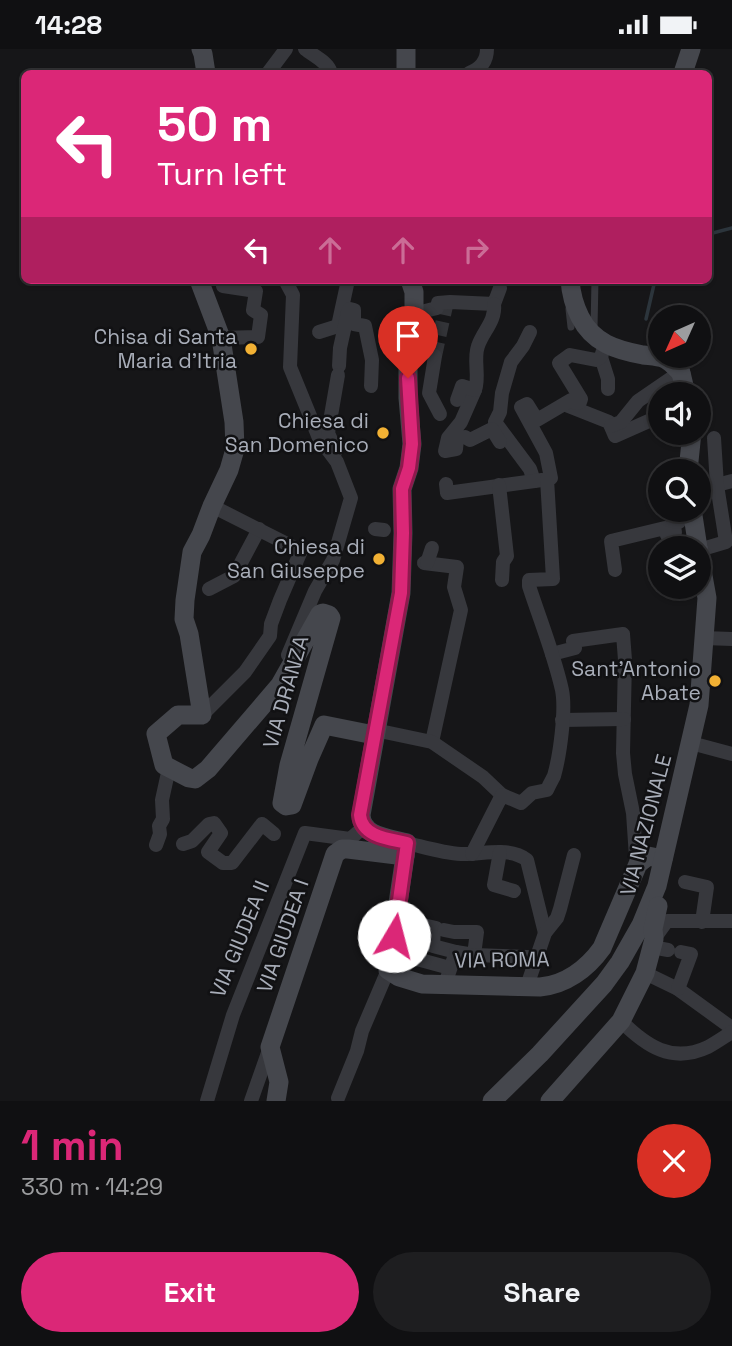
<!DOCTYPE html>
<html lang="en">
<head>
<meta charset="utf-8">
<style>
	:root { --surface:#101012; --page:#1e1e20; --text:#f1f3f6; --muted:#9c9d9f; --line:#303032; --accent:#db2777 }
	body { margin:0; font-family:"Space Grotesk",sans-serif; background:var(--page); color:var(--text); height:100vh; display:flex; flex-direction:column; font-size:26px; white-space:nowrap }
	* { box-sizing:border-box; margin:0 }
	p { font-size:23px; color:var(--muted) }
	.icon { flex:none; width:38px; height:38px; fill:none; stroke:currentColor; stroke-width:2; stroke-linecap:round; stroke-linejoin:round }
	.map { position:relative; height:1052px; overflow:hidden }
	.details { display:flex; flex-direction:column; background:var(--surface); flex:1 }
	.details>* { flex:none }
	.banner { position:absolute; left:21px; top:21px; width:691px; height:214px; border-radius:10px; box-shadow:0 2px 5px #0004,0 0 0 2px var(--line); background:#db2777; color:#fff; overflow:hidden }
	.needle { width:46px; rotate:225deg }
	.tools { position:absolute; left:648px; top:256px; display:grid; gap:14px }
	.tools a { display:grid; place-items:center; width:63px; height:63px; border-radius:50%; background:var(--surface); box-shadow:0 2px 5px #0004,0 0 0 2px var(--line); font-size:35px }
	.pin { position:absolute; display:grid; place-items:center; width:60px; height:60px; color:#fff; margin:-72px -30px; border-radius:50% 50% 50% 0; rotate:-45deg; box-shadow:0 0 7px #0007 }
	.pin .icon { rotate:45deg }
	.me { position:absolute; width:77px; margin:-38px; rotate:8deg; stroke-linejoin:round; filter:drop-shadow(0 0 5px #0008) }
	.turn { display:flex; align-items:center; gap:24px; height:147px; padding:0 21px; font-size:32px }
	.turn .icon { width:91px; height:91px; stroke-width:2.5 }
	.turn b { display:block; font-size:49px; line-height:60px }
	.lanes { display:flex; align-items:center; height:66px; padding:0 21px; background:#0003; justify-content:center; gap:35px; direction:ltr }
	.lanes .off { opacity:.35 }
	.round { display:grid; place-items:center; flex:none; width:74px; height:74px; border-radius:37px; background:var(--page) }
	.summary { display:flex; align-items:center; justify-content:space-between; height:119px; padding:0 21px }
	h1 { font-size:42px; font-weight:700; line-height:52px; color:var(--accent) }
	.button { display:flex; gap:14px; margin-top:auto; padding:14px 21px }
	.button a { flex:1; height:80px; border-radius:42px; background:var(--accent); color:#fff; font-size:28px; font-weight:700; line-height:80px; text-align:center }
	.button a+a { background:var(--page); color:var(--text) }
	.status { display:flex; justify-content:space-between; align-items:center; height:49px; padding:0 35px; background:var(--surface); direction:ltr }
	.status svg { height:19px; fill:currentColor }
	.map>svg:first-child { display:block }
</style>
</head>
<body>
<div class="status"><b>14:28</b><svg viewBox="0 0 49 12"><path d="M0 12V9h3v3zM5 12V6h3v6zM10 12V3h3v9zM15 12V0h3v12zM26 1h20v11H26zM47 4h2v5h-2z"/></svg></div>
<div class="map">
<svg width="732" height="1052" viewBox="0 0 732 1052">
	<rect width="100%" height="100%" fill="#161618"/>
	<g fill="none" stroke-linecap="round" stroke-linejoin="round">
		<g stroke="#2c353c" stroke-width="3.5">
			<path d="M 709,185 L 732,179"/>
			<path d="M 646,270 L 655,231"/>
		</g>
		<path stroke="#333438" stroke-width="14" stroke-dasharray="14 7" stroke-linecap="butt" d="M 435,307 L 446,257"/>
		<g stroke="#37383d" stroke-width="7">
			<path d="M 569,260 L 571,278"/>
			<path d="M 594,279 L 595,231"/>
		</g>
		<g stroke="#37383d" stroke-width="14">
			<path d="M 305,0 C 314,7 328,13 331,24"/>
			<path d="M 268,24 L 286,0"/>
			<path d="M 469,24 C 480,20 487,13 487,0"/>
			<path d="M 285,231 L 293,246 L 290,318 L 319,389 L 337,413 L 351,449 L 333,511 L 315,542 L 288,606"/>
			<path d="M 416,278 L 419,276 L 421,263 L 437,259 L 438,254 L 450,253 L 494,255 L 500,239"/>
			<path d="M 319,283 L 338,277 L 348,231"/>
			<path d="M 530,283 L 523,297 L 511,313 L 502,344 L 500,363 L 495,373 L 530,420 L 534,432"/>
			<path d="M 221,289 L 258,288 L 261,266 L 253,261 L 256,242 L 223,237 L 225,231"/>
			<path d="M 435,307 L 429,344 L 440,365"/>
			<path d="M 601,308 L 608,330 L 608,340"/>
			<path d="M 339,317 L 340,299 L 348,263 L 350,260 L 354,261 L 354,275 L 365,277 L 372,311 L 371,337"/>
			<path d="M 475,341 L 461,373 L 448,389 L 445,402 L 456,400 L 457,390 L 465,388 L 470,391 L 492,380 L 500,393"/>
			<path d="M 457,351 L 462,337 L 475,341 C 480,327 473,311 478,297 C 483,282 496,272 494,255"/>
			<path d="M 566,356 L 609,373 L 615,387 L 660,367"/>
			<path d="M 611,377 L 621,373 L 638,352 L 673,328"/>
			<path d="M 336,402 L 328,384 L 338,326"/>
			<path d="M 446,435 L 447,444 L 542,431"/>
			<path d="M 499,436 L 507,507 L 503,513 L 502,531"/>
			<path d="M 717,436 L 732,432"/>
			<path d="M 375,480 L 384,481"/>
			<path d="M 699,501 L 726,493 L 717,436 L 714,389"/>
			<path d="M 424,514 L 457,518 L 454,538 L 461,561 L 432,693"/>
			<path d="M 427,514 L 432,499"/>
			<path d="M 615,521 L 611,492 L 665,479 L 667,486 L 675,483 L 673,475 L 679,473"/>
			<path d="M 209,540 L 234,527 L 259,480"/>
			<path d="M 704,589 L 732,590"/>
			<path d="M 552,605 L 575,599 L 573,592 L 623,585 L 625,611 L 623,704 L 625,725 L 633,764 L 636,808"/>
			<path d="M 202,666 L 245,623 L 270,587 L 271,575 L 280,551 L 301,502 L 212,457"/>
			<path d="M 562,671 L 624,670"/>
			<path d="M 375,681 L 432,693 L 483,728 L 502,746"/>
			<path d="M 691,694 L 732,705"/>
			<path d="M 407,794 C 424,798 443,804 461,805 C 482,806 509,797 527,811 L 545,884"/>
			<path d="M 183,795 L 192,792 L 209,775 L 214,774 L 221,784 L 208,803 L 223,814 L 232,814 L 262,775 L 274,785"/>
			<path d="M 156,796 L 160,785 L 159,777 L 163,770 L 162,751 L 169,719"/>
			<path d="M 500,803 L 494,836 L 514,842"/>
			<path d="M 472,805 L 502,746 L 521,754 L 532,744 L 547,741 C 549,736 552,731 554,727 C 560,706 566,661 562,641 C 554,605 540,571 529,537 L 529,531 L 553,530 L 547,430 L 551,429 L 546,404 L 521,358 L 527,355 L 537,371 L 571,351 L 576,354 L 580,353 L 581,350 L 559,314 L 570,306 L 596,311 L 601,308 L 605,295"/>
			<path d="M 685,833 L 707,838 L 702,873"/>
			<path d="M 397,870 L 436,879"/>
			<path d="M 434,879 L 433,897 L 456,903 L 445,935"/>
			<path d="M 444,881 L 454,883 L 477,883 L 474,906 L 456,903"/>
			<path d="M 654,890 L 667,872 L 732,872"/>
			<path d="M 652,898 L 668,901"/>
			<path d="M 391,903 L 450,919"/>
			<path d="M 474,906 L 527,908"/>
			<path d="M 645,924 L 678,940 L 729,977"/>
			<path d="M 527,937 L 545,884 L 557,869 L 560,860 L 574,806"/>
			<path d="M 678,940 L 691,905 L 681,903"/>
			<path d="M 621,972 C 646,997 672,1015 708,998 C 717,993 724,988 732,983"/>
			<path d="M 338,1049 L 357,1002 L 362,982 L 388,921"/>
			<path d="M 207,1052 L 233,966 L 305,784 L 350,790 L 364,778"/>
			<path d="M 251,1052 L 270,998"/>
		</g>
		<g stroke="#45474d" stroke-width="19">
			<path d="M 201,0 L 203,5 L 206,24"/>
			<path d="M 406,0 L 406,24"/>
			<path d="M 683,24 L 691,0"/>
			<path d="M 199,231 L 221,289 L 234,373 L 235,400 L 229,421 L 212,457 L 201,486 L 192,503 L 185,551 L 184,570 L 189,585 L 202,666 L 178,666 L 156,685 L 164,716 L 189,729 L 195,730 L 208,720 L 280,636 L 320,565 L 323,564 L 329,566 L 331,569 L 289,716 L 282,754 L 286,757 L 292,756 L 309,710 L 324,676 L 374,686"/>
			<path d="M 410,231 L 414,243 L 414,265 L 408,308 L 408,349 L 412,395 L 409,419 L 402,440 L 403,484 L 401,544 L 361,766 C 362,788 389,789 407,794 L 388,921 L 399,928 L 422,935 L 540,938 C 565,936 587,920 602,899 L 638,815 L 648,807 L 663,810"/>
			<path d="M 570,231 C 571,245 574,256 580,268 C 593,294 616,301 643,306 C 650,307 658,307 665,310 C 671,313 676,319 681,324"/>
			<path d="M 677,314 L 681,324 L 686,345"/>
			<path d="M 688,422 L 692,383"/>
			<path d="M 692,460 L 698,499"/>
			<path d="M 276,1052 L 279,1033 L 270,998 L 335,805 L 342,800 L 348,800 L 405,807"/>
			<path d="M 492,1052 L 540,1005 L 604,935 L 620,913 L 641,876 L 657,837 L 699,656 L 707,549 L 698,499"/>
			<path d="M 550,1052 L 621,972 L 645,924 L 654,890 L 653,880 L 658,857"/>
		</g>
	</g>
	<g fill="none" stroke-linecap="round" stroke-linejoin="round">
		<g stroke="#8e194d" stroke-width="18">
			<path id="route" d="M 394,887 L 407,794 C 389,790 362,788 360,766 L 401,544 L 403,484 L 402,440 L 409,419 L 412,395 L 408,329"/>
		</g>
		<use href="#route" stroke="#db2777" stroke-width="12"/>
	</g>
	<g fill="#f2b134" stroke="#111113" stroke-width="2.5">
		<circle cx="251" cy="300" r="7"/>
		<circle cx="383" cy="384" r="7"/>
		<circle cx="379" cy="510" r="7"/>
		<circle cx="715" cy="632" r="7"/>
	</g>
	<g text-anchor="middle" stroke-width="5" stroke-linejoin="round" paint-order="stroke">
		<g font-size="21" fill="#a8adb8" stroke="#111113" text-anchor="end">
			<text x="237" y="295">Chisa di Santa<tspan x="237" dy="24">Maria d'Itria</tspan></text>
			<text x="369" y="379">Chiesa di<tspan x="369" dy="24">San Domenico</tspan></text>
			<text x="365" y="505">Chiesa di<tspan x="365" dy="24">San Giuseppe</tspan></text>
			<text x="701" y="627">Sant'Antonio<tspan x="701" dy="24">Abate</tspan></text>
		</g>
		<g font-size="21" fill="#a8adb8" stroke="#111113">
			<text transform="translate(286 643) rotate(-74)" y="7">VIA DRANZA</text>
			<text transform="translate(646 776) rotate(-75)" y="7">VIA NAZIONALE</text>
			<text transform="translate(283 887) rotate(-71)" y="7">VIA GIUDEA I</text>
			<text transform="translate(240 890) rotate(-68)" y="7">VIA GIUDEA II</text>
			<text transform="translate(502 911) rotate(-1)" y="7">VIA ROMA</text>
		</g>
	</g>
</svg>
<div class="tools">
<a><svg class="needle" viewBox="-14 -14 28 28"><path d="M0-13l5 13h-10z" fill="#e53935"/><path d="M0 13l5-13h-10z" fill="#9c9d9f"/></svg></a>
<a><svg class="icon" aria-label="sound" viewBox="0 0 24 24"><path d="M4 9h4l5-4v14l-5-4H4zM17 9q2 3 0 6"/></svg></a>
<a><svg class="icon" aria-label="search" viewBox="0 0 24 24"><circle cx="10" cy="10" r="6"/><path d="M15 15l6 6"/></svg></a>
<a><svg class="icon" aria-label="layers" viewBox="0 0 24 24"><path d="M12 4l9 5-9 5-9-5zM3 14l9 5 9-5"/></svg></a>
</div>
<div class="pin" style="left:408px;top:329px;background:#d93025"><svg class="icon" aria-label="arrive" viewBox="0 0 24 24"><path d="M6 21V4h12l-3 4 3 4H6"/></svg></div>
<svg class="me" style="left:394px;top:887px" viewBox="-20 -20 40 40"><circle r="19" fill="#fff"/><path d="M0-13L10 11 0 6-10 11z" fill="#db2777"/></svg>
<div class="banner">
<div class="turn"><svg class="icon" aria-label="left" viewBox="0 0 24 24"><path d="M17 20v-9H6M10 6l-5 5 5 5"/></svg><div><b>50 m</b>Turn left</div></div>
<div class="lanes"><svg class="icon" aria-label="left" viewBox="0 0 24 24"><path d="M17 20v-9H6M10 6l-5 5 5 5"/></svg><svg class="icon off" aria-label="ahead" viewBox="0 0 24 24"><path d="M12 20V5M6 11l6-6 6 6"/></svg><svg class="icon off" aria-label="ahead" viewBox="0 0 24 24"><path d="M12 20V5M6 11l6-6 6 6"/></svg><svg class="icon off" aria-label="right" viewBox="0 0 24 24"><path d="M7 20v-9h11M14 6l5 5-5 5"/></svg></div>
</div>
</div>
<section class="details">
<div class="summary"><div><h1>1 min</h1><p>330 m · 14:29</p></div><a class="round" style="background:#d93025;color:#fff"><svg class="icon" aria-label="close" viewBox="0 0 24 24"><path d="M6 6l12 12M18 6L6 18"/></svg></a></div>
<div class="button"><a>Exit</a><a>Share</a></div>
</section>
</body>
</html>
